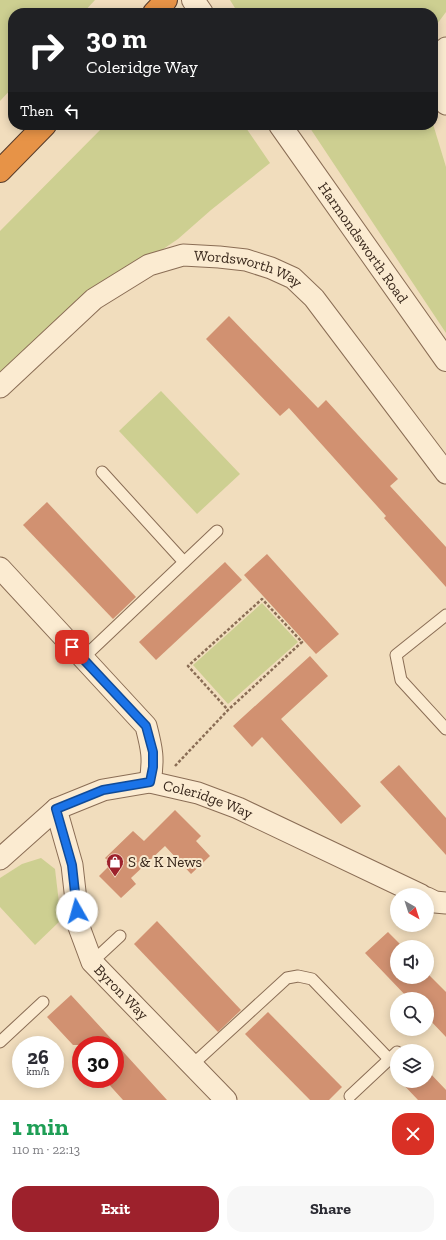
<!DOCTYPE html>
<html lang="en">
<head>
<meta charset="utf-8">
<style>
	:root { --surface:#fff; --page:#f7f7f7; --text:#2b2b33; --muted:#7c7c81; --accent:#9d212c }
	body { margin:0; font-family:"Zilla Slab",serif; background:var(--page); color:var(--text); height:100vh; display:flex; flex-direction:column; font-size:15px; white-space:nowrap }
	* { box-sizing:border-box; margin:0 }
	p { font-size:13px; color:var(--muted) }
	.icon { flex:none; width:22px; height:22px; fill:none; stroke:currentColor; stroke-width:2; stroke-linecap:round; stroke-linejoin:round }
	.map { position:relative; height:1100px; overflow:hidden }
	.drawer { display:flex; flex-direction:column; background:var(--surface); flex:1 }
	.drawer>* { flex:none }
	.guide { position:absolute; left:8px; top:8px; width:430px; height:122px; border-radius:16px; box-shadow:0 2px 10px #0003; background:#202124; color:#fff; overflow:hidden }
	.needle { width:26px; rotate:141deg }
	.controls { position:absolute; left:390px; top:888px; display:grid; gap:8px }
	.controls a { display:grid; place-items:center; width:44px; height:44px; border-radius:50%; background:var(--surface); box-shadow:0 2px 10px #0003; font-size:20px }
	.speed { position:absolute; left:12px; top:1036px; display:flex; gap:8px; font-size:20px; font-weight:700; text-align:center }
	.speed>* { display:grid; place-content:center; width:52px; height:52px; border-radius:50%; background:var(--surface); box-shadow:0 2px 10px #0003; line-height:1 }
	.speed small { font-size:10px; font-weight:400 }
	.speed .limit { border:6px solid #d22; background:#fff; color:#111 }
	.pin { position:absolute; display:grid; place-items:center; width:34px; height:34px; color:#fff; margin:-17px; border-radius:8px; box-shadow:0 2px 6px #0006 }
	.me { position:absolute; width:44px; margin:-22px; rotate:353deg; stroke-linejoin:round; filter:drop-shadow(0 0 3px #0008) }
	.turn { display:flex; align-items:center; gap:14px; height:84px; padding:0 12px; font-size:18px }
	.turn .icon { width:52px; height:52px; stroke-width:2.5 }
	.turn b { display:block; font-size:28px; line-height:34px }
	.then { display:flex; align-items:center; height:38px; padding:0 12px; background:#0003; gap:8px; font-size:15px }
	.round { display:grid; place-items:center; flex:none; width:42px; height:42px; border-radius:16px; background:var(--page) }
	.headline { display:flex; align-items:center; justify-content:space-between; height:68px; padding:0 12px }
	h1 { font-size:24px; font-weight:700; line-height:30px; color:#1e9e55 }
	.primary-button { display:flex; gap:8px; margin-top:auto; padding:8px 12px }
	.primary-button a { flex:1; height:46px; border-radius:16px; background:var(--accent); color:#fff; font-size:16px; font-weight:700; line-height:46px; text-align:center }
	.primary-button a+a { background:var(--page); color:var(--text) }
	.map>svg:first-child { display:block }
</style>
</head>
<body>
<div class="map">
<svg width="446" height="1100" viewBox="0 0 446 1100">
	<rect width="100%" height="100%" fill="#f1ddbd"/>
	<g fill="#cdcf91">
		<path d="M 0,0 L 95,0 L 83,13 L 13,13 L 13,87 L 0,101 Z"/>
		<path d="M 230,0 L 446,0 L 446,12 L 434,28 L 433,32 L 433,13 L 238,13 Z"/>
		<path d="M 433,124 L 446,167 L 446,333 L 308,125 L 433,125 Z"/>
		<path d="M 105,125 L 244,125 L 270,163 L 211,210 L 178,239 L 144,262 L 0,381 L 0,231 Z"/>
		<path d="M 161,391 L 240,474 L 197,514 L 119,431 Z"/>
		<path d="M 262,603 L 298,642 L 228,704 L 193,665 Z"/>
		<path d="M 41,858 L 55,869 L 61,920 L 35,945 L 0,907 L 0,878 L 22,864 Z"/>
	</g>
	<g fill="#d19171">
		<path d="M 229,316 L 318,408 L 326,400 L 398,479 L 390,486 L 446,547 L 446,587 L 384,518 L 386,516 L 289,408 L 280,416 L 206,339 Z"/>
		<path d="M 47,502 L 136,597 L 113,619 L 23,525 Z"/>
		<path d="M 267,554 L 339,634 L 316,654 L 244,575 Z"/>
		<path d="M 225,562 L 242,580 L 156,660 L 139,642 Z"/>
		<path d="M 310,656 L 328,676 L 281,719 L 361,806 L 341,824 L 262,737 L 252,747 L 233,726 Z"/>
		<path d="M 399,765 L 446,818 L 446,855 L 380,782 Z"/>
		<path d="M 175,810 L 201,836 L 196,841 L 210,856 L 191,874 L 165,846 L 131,878 L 136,884 L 121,898 L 99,876 L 111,864 L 105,858 L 133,831 L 144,841 Z"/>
		<path d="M 157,921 L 241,1010 L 218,1032 L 134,944 Z"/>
		<path d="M 388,932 L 403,947 L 397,947 L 397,977 L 427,977 L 427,973 L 446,992 L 446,1037 L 427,1017 L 427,999 L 409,999 L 365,953 Z"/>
		<path d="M 71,995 L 117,1045 L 167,1100 L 123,1100 L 104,1079 L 115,1079 L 115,1045 L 73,1045 L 47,1017 Z"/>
		<path d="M 268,1012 L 342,1087 L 329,1100 L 310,1100 L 245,1034 Z"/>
		<path d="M 427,1070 L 446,1090 L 446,1100 L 418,1100 L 400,1081 L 427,1081 Z"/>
	</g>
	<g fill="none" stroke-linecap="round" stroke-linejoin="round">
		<g stroke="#8a6d55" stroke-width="13">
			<g id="service">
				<path d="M 102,472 L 184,562"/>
				<path d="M 446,615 L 396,655 L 401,680 L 446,729"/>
				<path d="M 83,658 L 217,531"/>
				<path d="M 92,962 L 120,936"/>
				<path d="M 0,1042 L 43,1002"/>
				<path d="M 192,1065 L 287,978 L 298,976 L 312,979 L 389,1059"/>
				<path d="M 350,1096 L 397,1052"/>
			</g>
		</g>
		<g stroke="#8a6d55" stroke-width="23">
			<g id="minor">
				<path d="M 446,48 L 441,63 L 444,100 L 446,104"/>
				<path id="s1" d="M 0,387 L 94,299 L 149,265 L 183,255 L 219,257 L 246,260 L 271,268 L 293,278 L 314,298 L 446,473"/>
				<path d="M 0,568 L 146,726 C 152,749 154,759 150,782"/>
				<path id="s2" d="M 56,809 L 72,865 L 79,927 L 92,962 L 226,1100"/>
				<path id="s3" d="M 0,859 L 56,809 L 103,790 L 150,782 L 198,793 L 238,808 L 421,895"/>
				<path d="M 427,898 L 435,902 L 446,903"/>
			</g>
		</g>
		<g stroke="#8a6d55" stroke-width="24">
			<g id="tertiary">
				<path d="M 193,0 L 202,13"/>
				<path id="s4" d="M 280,125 L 446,360"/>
			</g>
		</g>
		<g stroke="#573b2a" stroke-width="24">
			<g id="motorway">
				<path d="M 154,13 L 166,0"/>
				<path d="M 0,171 L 45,125"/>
			</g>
		</g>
		<path stroke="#8a6d55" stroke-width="2.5" stroke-dasharray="3 2" stroke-linecap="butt" d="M 175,766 L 228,710 L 302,642 L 262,599 L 188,666 L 228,710"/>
		<use href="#service" stroke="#fbebd1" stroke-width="11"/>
		<use href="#minor" stroke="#fbebd1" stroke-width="21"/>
		<use href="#tertiary" stroke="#fbebd1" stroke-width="22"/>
		<use href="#motorway" stroke="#e79347" stroke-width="22"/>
	</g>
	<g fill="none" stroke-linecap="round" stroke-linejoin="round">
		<g stroke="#114b97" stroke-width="10">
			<path id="route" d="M 72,647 L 146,726 L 153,752 L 153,767 L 150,782 L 103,790 L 56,809 L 72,865 L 77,911"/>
		</g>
		<use href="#route" stroke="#1a73e8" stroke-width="7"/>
	</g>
	<defs>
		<g id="shop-pin" transform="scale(0.9)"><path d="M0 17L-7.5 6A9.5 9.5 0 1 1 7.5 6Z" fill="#9d212c" stroke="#f8e8cd"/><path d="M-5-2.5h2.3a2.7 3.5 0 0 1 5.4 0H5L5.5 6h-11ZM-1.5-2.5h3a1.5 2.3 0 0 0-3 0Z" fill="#fff"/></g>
	</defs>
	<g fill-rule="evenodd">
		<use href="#shop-pin" x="115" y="862"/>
	</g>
	<g text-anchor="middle" stroke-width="4" stroke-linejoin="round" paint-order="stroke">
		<g font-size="15" fill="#38271b" stroke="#f8e8cd">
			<text dy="5" stroke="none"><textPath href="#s4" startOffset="144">Harmondsworth Road</textPath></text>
			<text dy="5" stroke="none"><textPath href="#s1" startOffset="296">Wordsworth Way</textPath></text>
			<text dy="5" stroke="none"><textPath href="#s3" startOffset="234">Coleridge Way</textPath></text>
			<text dy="5" stroke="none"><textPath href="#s2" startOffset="200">Byron Way</textPath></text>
		</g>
		<g font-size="15" fill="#38271b" stroke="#f8e8cd" text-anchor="start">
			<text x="128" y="867">S &amp; K News</text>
		</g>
	</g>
</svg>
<div class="controls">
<a><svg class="needle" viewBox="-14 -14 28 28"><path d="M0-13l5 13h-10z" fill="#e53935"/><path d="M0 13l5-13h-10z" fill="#7c7c81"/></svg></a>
<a><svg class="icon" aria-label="sound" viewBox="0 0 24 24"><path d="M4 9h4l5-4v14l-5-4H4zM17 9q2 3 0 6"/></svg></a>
<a><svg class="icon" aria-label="search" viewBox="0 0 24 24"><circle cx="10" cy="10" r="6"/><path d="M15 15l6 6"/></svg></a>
<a><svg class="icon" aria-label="layers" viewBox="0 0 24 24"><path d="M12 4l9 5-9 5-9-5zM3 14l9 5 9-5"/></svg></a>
</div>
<div class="speed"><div>26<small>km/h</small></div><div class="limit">30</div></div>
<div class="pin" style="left:72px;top:647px;background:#d93025"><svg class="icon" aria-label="arrive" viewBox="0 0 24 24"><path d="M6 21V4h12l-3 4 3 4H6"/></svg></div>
<svg class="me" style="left:77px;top:911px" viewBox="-20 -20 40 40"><circle r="19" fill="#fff"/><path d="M0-13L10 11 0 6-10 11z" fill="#1a73e8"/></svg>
<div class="guide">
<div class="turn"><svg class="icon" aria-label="right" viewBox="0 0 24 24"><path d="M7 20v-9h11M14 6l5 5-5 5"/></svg><div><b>30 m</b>Coleridge Way</div></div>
<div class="then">Then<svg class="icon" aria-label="left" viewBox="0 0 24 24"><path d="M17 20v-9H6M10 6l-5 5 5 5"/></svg></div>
</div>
</div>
<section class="drawer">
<div class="headline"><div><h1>1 min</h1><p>110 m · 22:13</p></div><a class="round" style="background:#d93025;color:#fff"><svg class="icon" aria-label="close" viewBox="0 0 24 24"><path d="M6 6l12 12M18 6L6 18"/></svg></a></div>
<div class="primary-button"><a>Exit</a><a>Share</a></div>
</section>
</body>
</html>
